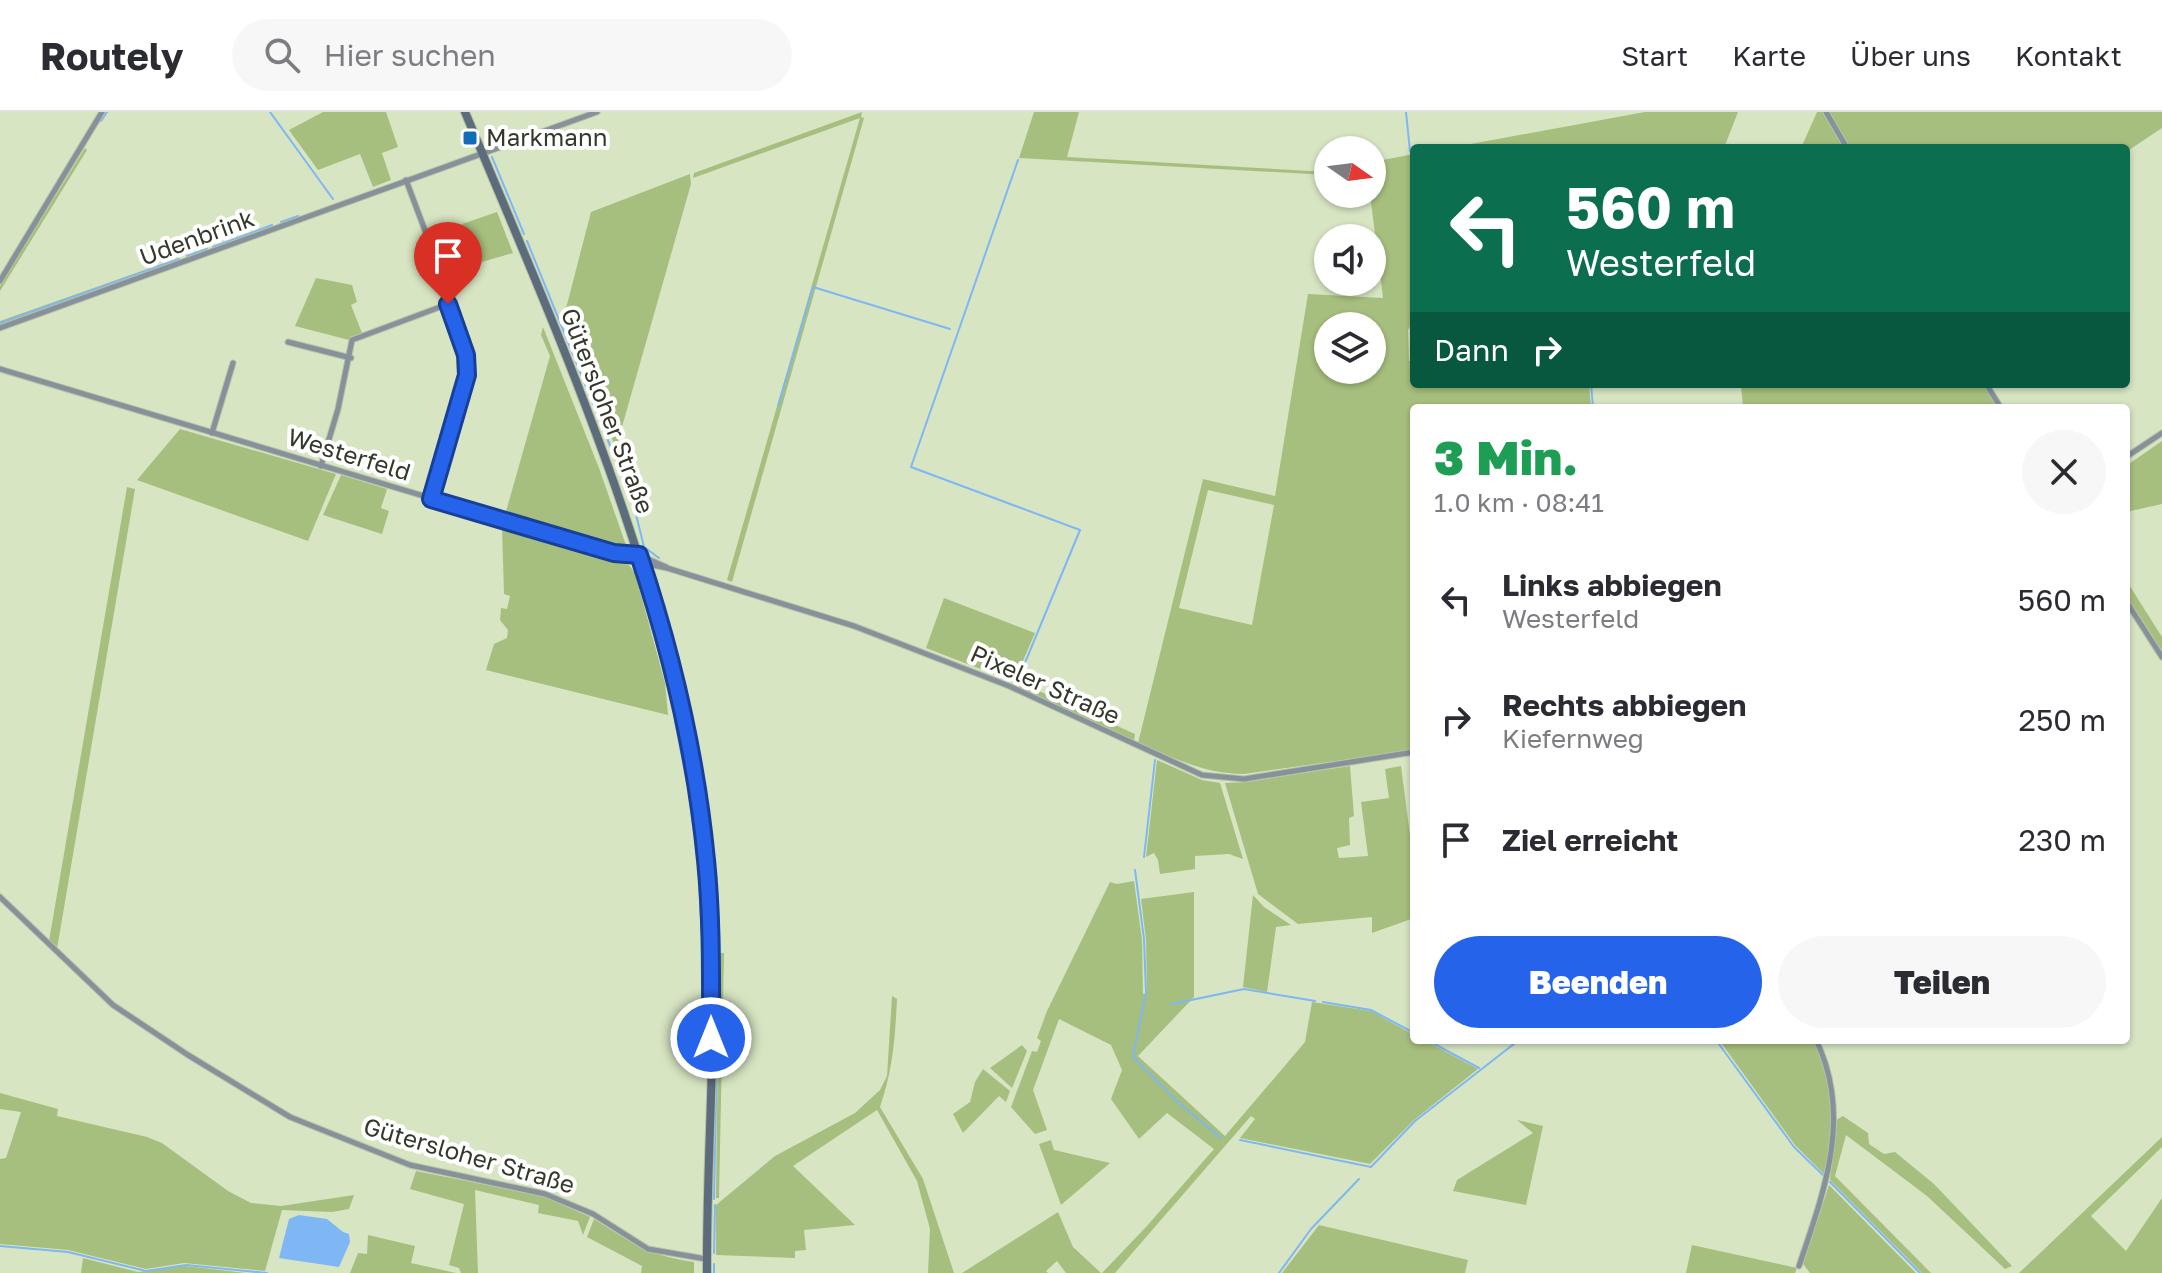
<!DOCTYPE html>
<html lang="de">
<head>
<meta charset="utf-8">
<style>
	:root { --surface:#fff; --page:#f7f7f7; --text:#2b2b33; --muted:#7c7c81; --line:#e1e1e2; --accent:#2563eb }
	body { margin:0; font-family:"Golos Text",sans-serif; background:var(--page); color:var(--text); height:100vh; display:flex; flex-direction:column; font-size:30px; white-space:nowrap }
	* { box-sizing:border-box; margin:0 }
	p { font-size:26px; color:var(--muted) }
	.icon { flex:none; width:44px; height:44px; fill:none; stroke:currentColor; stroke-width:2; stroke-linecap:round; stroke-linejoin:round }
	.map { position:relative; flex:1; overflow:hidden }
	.details { position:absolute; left:1410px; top:292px; width:720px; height:640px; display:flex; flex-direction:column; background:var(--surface); border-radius:8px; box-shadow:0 2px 6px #0004 }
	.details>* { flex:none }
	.top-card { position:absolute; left:1410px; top:32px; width:720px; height:244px; border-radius:8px; box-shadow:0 2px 6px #0004; background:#0b6e4f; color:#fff; overflow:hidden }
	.needle { width:52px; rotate:104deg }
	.fabs { position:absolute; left:1314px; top:24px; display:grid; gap:16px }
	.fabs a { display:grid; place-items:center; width:72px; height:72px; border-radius:50%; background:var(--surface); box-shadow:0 2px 6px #0004; font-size:40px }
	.pin { position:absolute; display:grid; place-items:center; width:68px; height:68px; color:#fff; margin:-82px -34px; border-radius:50% 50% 50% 0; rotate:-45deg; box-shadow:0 0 8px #0007 }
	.pin .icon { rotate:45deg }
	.me { position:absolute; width:88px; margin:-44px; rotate:0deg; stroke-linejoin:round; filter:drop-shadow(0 0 6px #0008) }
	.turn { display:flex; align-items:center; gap:28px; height:168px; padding:0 24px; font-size:36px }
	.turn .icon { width:104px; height:104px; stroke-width:2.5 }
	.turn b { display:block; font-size:56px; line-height:68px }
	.then { display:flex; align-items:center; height:76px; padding:0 24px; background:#0003; gap:16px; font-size:30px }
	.round { display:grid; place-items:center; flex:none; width:84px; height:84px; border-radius:42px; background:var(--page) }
	.summary { display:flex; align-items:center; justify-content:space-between; height:136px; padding:0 24px }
	h1 { font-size:48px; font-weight:800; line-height:60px; color:#1e9e55 }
	.primary-button { display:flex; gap:16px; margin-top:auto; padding:16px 24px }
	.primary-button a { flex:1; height:92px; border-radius:48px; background:var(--accent); color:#fff; font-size:32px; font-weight:800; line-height:92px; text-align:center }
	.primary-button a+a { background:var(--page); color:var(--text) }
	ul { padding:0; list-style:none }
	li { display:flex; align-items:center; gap:24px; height:120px; padding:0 24px }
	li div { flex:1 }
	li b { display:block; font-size:30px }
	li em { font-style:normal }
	header { display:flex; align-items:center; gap:48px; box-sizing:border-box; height:112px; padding:0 40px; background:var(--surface); border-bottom:2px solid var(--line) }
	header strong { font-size:38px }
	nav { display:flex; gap:44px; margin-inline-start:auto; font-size:28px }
	.search { width:560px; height:72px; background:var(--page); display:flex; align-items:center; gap:20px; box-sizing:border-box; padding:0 28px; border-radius:44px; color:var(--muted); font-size:30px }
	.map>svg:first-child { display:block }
</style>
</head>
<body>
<header>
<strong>Routely</strong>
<div class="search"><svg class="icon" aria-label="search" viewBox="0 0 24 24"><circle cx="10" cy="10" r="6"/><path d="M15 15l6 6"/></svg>Hier suchen</div>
<nav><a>Start</a><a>Karte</a><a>Über uns</a><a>Kontakt</a></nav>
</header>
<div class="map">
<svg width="2162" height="1161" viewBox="0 0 2162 1161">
	<rect width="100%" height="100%" fill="#d7e5c3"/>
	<g fill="#a7bf7e" fill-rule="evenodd">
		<path d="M 323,0 L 386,0 L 398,35 L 382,41 L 391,68 L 373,75 L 360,42 L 318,58 L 289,18 Z"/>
		<path d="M 862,0 L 861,5 L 864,6 L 732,470 L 727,468 L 860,6 L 693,66 L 694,61 Z"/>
		<path d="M 1034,0 L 1079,0 L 1067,45 L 1328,60 L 1328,63 L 1019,46 Z"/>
		<path d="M 1645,0 L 1738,0 L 1724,36 L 1449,36 Z"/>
		<path d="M 1817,0 L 1823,0 L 1844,36 L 1801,36 Z"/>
		<path d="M 1829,0 L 2162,0 L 2162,16 L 2126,40 L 2126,36 L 1850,36 Z"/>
		<path d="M 85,36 L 87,38 L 0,179 L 0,174 Z"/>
		<path d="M 1414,42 L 1414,208 L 1408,218 L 1409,249 L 1414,249 L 1414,272 L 1589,272 L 1591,296 L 1414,296 L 1414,638 L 1244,662 C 1205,662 1174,646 1138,631 L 1203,367 L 1275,384 L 1308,182 L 1383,186 L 1370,82 L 1372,67 L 1374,67 L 1372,50 ZM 1328,214 L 1372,214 L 1372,258 L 1328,258 ZM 1208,378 L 1274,393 L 1252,513 L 1179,496 Z"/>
		<path d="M 690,62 L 691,72 L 616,336 L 563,208 L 591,100 Z"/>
		<path d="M 497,100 L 513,141 L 478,151 L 462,112 Z"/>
		<path d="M 173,148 L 174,151 L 0,214 L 0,209 Z"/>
		<path d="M 316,166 L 352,173 L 357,190 L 351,193 L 362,221 L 350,225 L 349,228 L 295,214 Z"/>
		<path d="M 543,215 L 599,356 L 627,436 L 608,433 L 505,403 L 550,244 L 541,223 Z"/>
		<path d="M 1741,272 L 1983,272 L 1997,296 L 1743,296 Z"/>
		<path d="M 180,317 L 336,362 L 308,429 L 137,368 Z"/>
		<path d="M 2162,329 L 2162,392 L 2126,400 L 2126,354 Z"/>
		<path d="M 341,363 L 387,377 L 381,396 L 389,399 L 382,422 L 323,403 Z"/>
		<path d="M 127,375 L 135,377 L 57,837 L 49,829 Z"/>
		<path d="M 502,414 L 629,453 L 635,461 L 665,571 L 668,603 L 486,558 L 494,532 L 507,526 L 508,518 L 500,508 L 501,496 L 507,497 L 510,484 L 504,482 Z"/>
		<path d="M 2126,468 L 2162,525 L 2162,539 L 2126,483 Z"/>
		<path d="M 944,486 L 1035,521 L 1014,570 L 926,536 Z"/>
		<path d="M 1021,571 L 1135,622 L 1134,629 L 1019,575 Z"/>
		<path d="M 1157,648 L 1202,668 L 1220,671 L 1243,747 L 1229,742 L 1195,744 L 1195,757 L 1160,762 L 1158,748 L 1154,741 L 1146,745 Z"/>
		<path d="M 1350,654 L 1354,704 L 1349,706 L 1350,733 L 1337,736 L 1339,746 L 1368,744 L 1361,690 L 1389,686 L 1385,657 L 1401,654 L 1414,754 L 1414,806 L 1372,821 L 1372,805 L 1298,812 L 1258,782 L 1225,671 L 1246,670 Z"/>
		<path d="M 1134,769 L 1142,828 L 1143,882 L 1147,881 L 1146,828 L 1141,787 L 1194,780 L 1194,885 L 1138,944 L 1225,1024 L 1305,930 L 1312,890 L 1371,899 L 1414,923 L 1414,928 L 1424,928 L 1478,957 L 1414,1008 L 1370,1052 L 1240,1026 L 1255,1007 L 1251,1004 L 1115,1161 L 1102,1161 L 1146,1115 L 1214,1037 L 1167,1001 L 1139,1027 L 1111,987 L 1122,958 L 1111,933 L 1059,907 L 1033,978 L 1047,1018 L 1035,1022 L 1011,995 L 1032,939 L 1037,940 L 1041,929 L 1037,926 L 1047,899 L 1110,770 L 1117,772 Z"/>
		<path d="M 1253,783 L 1264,795 L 1291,813 L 1276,815 L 1267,880 L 1243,875 Z"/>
		<path d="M 719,841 L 724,841 L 719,1086 L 716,1086 Z"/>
		<path d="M 892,884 L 897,887 C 895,927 893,957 880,995 L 923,1067 L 954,1161 L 928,1161 L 930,1117 L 917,1069 L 877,998 L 793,1054 L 855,1113 L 804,1118 L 806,1138 L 795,1139 L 795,1146 L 716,1143 L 716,1093 L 775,1044 L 855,1001 L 880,978 L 887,964 Z"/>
		<path d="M 1719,928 L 1814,928 C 1836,971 1831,1017 1826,1064 L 1795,1033 Z"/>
		<path d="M 1022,933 L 1027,939 L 1012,976 L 990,956 Z"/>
		<path d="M 983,957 L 1010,979 L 1006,990 L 999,984 L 963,1021 L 953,1002 L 970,990 L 975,970 Z"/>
		<path d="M 0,981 L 58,997 L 57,1004 L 147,1025 L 162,1031 L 228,1079 L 251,1091 L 281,1094 L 354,1083 L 349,1097 L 332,1100 L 282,1098 L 265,1159 L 184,1151 L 146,1157 L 68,1138 L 0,1132 L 0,1047 L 6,1046 L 21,1000 L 0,997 Z"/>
		<path d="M 1843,1004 L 1868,1021 L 1869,1032 L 1884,1042 L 1895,1040 L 1934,1072 L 2012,1154 L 2005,1157 L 1927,1084 L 1846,1023 L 1835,1064 L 1931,1161 L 1922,1161 L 1830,1068 L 1836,1008 Z"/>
		<path d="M 1517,1008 L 1543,1014 L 1526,1093 L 1453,1079 L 1457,1068 L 1533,1021 Z"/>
		<path d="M 2162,1025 L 2162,1035 L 2091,1104 L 2126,1139 L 2162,1086 L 2162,1161 L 2019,1161 Z"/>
		<path d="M 1051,1028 L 1054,1038 L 1110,1051 L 1061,1093 L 1039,1032 Z"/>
		<path d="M 416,1059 L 543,1084 L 590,1105 L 583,1123 L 578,1109 L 538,1101 L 539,1093 L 475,1078 L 478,1161 L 461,1161 L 459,1156 L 449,1153 L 464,1092 L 410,1077 Z"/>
		<path d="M 1829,1073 L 1916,1161 L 1810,1161 L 1803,1152 Z"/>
		<path d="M 1058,1100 L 1073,1135 L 1101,1161 L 1066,1161 L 1057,1149 L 1046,1159 L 1048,1161 L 962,1161 Z"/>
		<path d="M 594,1107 C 631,1130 649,1144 694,1150 L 694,1161 L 641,1161 L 642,1154 L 587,1125 Z"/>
		<path d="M 1319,1113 L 1468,1148 L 1465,1161 L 1282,1161 Z"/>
		<path d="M 368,1123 L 415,1134 L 411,1151 L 456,1161 L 350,1161 L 358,1141 L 367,1142 Z"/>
		<path d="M 1692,1133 L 1797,1156 L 1795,1161 L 1686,1161 Z"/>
		<path d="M 83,1146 L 138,1160 L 185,1154 L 246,1161 L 81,1161 Z"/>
	</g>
	<path fill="#7eb7f3" d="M 299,1103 L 327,1107 L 343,1120 L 349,1122 L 350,1130 L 339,1155 L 279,1146 L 289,1107 Z"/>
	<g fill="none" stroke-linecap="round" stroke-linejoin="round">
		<g stroke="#7eb7f3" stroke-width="2">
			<path d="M 270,0 L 333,87"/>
			<path d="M 1406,0 L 1410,39"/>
			<path d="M 101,9 L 107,0"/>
			<path d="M 492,45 L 524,122"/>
			<path d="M 281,110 L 298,104"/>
			<path d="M 527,129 L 633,390 L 644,435 L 659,446"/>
			<path d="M 213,135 L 272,113"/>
			<path d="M 187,144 L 207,137"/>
			<path d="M 0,211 L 179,147"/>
			<path d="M 1591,272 L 1593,296"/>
			<path d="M 778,294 L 813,175 L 950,217"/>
			<path d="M 654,464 L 680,556 L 704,674"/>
			<path d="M 1017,570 L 1080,418 L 911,355 L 1018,48"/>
			<path d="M 675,609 L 688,676"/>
			<path d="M 689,684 L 698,749 L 703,849"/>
			<path d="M 1144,745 L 1155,648"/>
			<path d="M 1135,758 L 1144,827 L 1146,881 L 1133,945 L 1180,992 L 1221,1026"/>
			<path d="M 1323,890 L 1371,898 L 1414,921"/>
			<path d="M 1172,892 L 1244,877 L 1315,889"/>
			<path d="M 1427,928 L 1479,956"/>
			<path d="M 1716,928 L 1794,1035 L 1825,1065"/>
			<path d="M 1240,1028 L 1371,1055 L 1415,1009 L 1519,928"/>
			<path d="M 1830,1070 L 1920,1161"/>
			<path d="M 714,1087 L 719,842"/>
			<path d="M 0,1134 L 68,1140 L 146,1159 L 186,1153 L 267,1161"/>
			<path d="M 714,1141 L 715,1093"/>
			<path d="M 714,1152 L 714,1161"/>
			<path d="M 1279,1161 L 1311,1117 L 1359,1067"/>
		</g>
		<g stroke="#b6c2a4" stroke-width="7">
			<g id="minor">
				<path d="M 1826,0 L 1847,36"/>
				<path d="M 406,68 L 435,145"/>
				<path d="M 0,169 L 102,0"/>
				<path d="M 0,216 L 597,0"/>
				<path d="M 288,230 L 351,246"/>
				<path d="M 0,257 L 614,441 L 624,447 L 667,456 L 854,514 L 1009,574 L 1202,663 L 1244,667 L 1414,640"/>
				<path d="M 1986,272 L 2001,296"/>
				<path d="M 212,321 L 233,251"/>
				<path d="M 2126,345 L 2162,321"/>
				<path d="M 321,354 L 338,297 L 352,228 L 448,192 L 466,243 L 467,263 L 431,387"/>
				<path d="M 615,441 L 639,443 L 666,455"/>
				<path d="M 2126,489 L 2162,545"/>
				<path d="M 0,785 L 113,893 L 188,943 L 290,1005 L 410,1053 L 545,1082 L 593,1102 L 648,1137 L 706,1147"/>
				<path d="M 1799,1154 C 1824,1080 1853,1004 1816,928"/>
			</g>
		</g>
		<g stroke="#b6c2a4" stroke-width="10">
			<path id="secondary" d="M 465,0 C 566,241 675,483 705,744 C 722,882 706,1023 707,1161"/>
		</g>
		<use href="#minor" stroke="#86919c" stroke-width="5"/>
		<use href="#secondary" stroke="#5c6c7c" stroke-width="8"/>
	</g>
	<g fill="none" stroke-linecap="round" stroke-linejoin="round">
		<g stroke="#184099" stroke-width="20">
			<path id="route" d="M 448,192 L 466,243 L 467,263 L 431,387 L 614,441 L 639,443 C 672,542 696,644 706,748 C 712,807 711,867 711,926"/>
		</g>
		<use href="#route" stroke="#2563eb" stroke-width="14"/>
	</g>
	<rect fill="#116cb9" stroke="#fff" stroke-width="3" x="462" y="18" width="16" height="16" rx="4"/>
	<g text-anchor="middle" stroke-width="8" stroke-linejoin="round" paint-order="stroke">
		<g font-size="24" fill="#33382a" stroke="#fff" text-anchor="start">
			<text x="486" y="34">Markmann</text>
		</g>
		<g font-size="24" fill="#33382a" stroke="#fff">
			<text transform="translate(197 126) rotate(-20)" y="8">Udenbrink</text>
			<text transform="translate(607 299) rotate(69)" y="8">Gütersloher Straße</text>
			<text transform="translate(349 343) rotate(17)" y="8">Westerfeld</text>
			<text transform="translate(1045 573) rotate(24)" y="8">Pixeler Straße</text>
			<text transform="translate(469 1044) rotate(16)" y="8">Gütersloher Straße</text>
		</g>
	</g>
</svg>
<div class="fabs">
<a><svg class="needle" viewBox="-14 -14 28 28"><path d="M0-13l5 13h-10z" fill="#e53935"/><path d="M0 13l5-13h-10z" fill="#7c7c81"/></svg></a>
<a><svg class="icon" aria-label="sound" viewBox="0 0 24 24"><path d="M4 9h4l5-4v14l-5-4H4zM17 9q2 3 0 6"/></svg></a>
<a><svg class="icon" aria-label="layers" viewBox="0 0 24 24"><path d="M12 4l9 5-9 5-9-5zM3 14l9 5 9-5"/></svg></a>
</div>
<div class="pin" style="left:448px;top:192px;background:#d93025"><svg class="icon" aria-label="arrive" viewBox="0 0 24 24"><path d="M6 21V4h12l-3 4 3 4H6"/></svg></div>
<svg class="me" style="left:711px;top:926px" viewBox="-20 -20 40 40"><circle r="17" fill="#2563eb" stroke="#fff" stroke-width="3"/><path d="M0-11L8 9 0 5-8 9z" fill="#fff"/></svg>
<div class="top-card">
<div class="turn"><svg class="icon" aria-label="left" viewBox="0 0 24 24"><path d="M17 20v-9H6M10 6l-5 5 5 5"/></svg><div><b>560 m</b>Westerfeld</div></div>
<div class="then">Dann<svg class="icon" aria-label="right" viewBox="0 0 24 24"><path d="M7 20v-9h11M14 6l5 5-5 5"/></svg></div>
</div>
<section class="details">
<div class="summary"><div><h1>3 Min.</h1><p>1.0 km · 08:41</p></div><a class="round"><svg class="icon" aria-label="close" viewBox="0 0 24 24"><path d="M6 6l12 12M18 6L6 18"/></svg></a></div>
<ul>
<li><svg class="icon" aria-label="left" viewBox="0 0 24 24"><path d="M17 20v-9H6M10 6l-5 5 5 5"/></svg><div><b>Links abbiegen</b><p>Westerfeld</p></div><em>560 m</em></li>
<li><svg class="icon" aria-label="right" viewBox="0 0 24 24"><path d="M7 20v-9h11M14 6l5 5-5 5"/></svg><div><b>Rechts abbiegen</b><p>Kiefernweg</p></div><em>250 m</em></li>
<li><svg class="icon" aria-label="arrive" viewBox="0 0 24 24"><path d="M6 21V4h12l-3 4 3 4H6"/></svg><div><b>Ziel erreicht</b></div><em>230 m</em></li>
</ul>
<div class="primary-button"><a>Beenden</a><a>Teilen</a></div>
</section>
</div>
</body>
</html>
